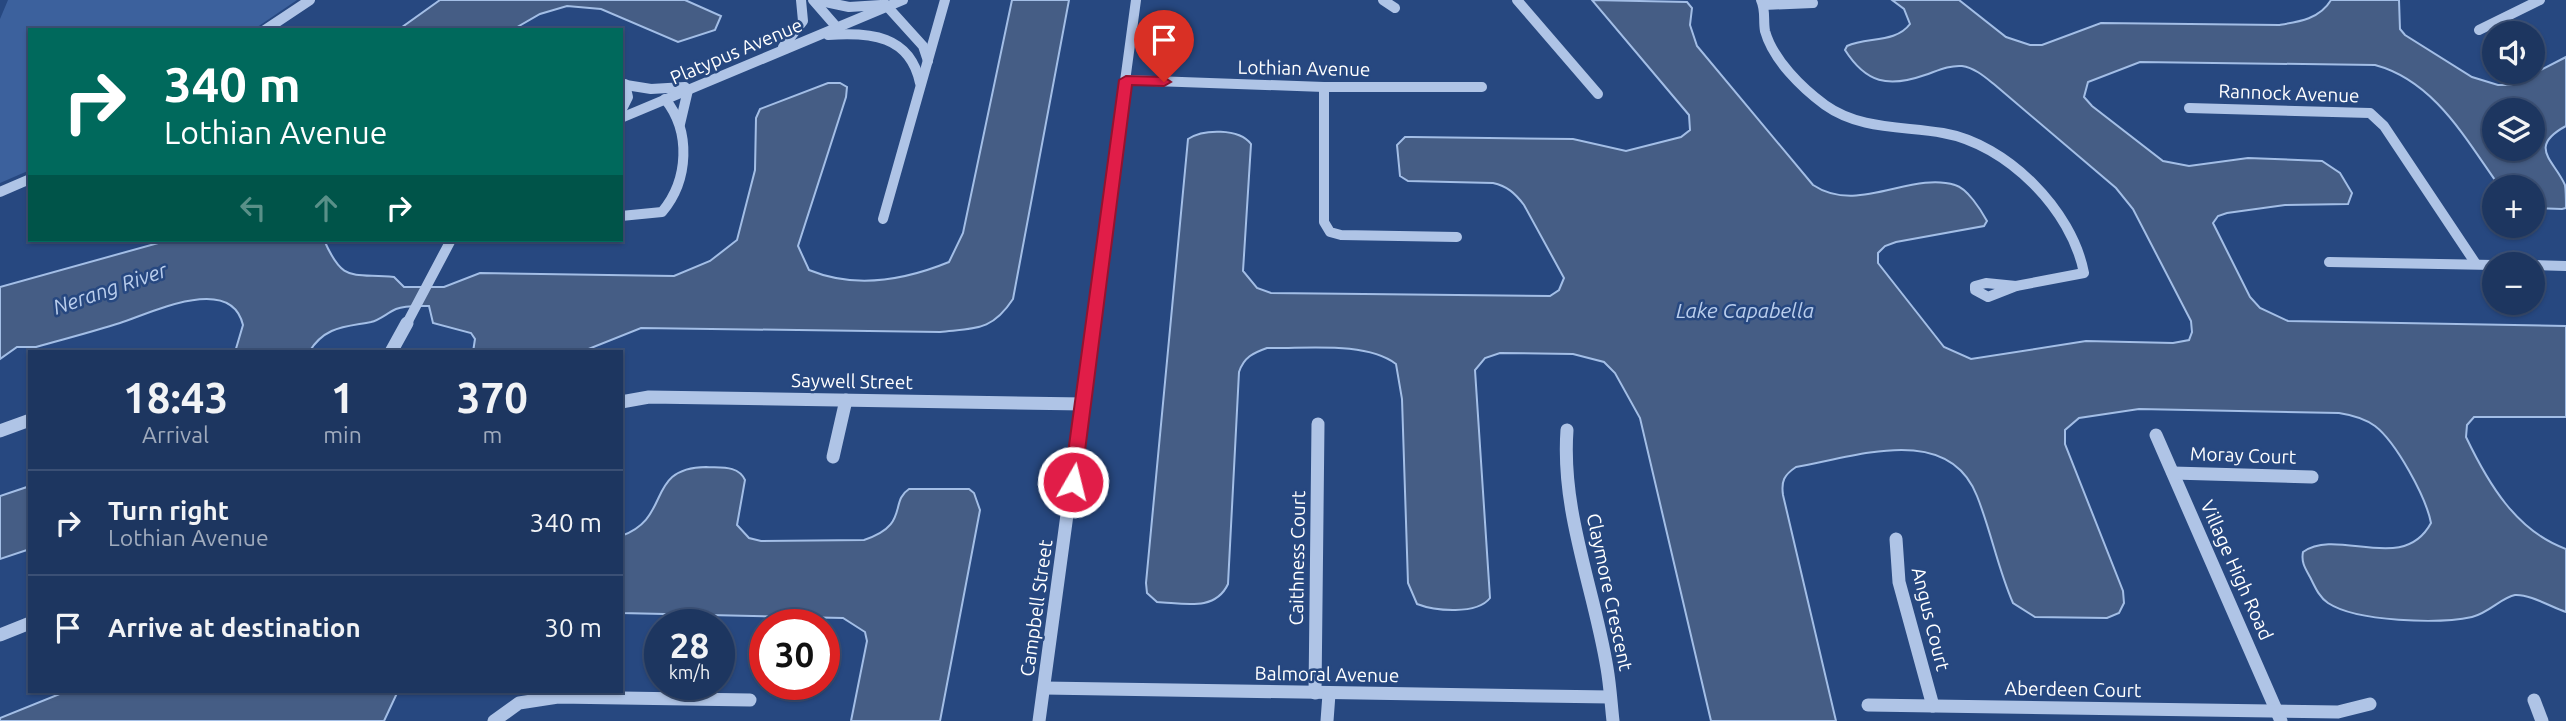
<!DOCTYPE html>
<html lang="en">
<head>
<meta charset="utf-8">
<style>
	:root { --surface:#1d3660; --page:#2a4169; --text:#f1f3f6; --muted:#a0abbd; --line:#3b5075 }
	body { margin:0; font-family:Ubuntu,sans-serif; background:var(--page); color:var(--text); height:100vh; display:flex; flex-direction:column; font-size:26px; white-space:nowrap }
	* { box-sizing:border-box; margin:0 }
	p { font-size:23px; color:var(--muted) }
	.icon { flex:none; width:38px; height:38px; fill:none; stroke:currentColor; stroke-width:2; stroke-linecap:round; stroke-linejoin:round }
	.map { position:relative; flex:1; overflow:hidden }
	.side { position:absolute; left:28px; top:350px; width:595px; height:343px; display:flex; flex-direction:column; background:var(--surface); border-radius:0px; box-shadow:0 2px 5px #0004,0 0 0 2px var(--line) }
	.side>* { flex:none }
	.hud { position:absolute; left:28px; top:28px; width:595px; height:214px; border-radius:0px; box-shadow:0 2px 5px #0004,0 0 0 2px var(--line); background:#00695c; color:#fff; overflow:hidden }
	.tools { position:absolute; left:2482px; top:21px; display:grid; gap:14px }
	.tools a { display:grid; place-items:center; width:63px; height:63px; border-radius:50%; background:var(--surface); box-shadow:0 2px 5px #0004,0 0 0 2px var(--line); font-size:35px }
	.speed { position:absolute; left:644px; top:609px; display:flex; gap:14px; font-size:35px; font-weight:700; text-align:center }
	.speed>* { display:grid; place-content:center; width:91px; height:91px; border-radius:50%; background:var(--surface); box-shadow:0 2px 5px #0004,0 0 0 2px var(--line); line-height:1 }
	.speed small { font-size:18px; font-weight:400 }
	.speed .limit { border:10px solid #d22; background:#fff; color:#111 }
	.pin { position:absolute; display:grid; place-items:center; width:60px; height:60px; color:#fff; margin:-72px -30px; border-radius:50% 50% 50% 0; rotate:-45deg; box-shadow:0 0 7px #0007 }
	.pin .icon { rotate:45deg }
	.me { position:absolute; width:77px; margin:-38px; rotate:8deg; stroke-linejoin:round; filter:drop-shadow(0 0 5px #0008) }
	.turn { display:flex; align-items:center; gap:24px; height:147px; padding:0 21px; font-size:32px }
	.turn .icon { width:91px; height:91px; stroke-width:2.5 }
	.turn b { display:block; font-size:49px; line-height:60px }
	.lanes { display:flex; align-items:center; height:66px; padding:0 21px; background:#0003; justify-content:center; gap:35px; direction:ltr }
	.lanes .off { opacity:.35 }
	.eta { display:flex; justify-content:space-evenly; align-items:center; height:119px; text-align:center }
	.eta b { font-size:42px; font-weight:700; line-height:49px }
	ul { padding:0; list-style:none }
	li { display:flex; align-items:center; gap:21px; height:105px; padding:0 21px; border-top:2px solid var(--line) }
	li div { flex:1 }
	li b { display:block; font-size:26px }
	li em { font-style:normal }
	.map>svg:first-child { display:block }
</style>
</head>
<body>
<div class="map">
<svg width="2566" height="721" viewBox="0 0 2566 721">
	<rect width="100%" height="100%" fill="#274880"/>
	<path fill="#3c619d" d="M 8,0 L 297,0 L 253,30 L 30,30 L 30,170 L 0,183 L 0,19 Z"/>
	<g fill="#455d85" stroke="#a3bee6" stroke-width="2" fill-rule="evenodd">
		<path d="M 440,0 L 685,0 L 721,16 L 715,30 L 678,42 L 601,9 L 567,6 L 540,14 L 512,30 L 398,30 Z"/>
		<path d="M 1012,0 L 1069,0 L 1013,299 C 992,331 976,328 940,332 L 641,328 L 581,352 L 473,352 L 475,339 L 471,333 L 433,323 L 429,306 C 418,306 406,305 396,309 C 387,313 380,320 371,322 C 345,327 325,326 309,352 L 235,352 L 243,325 C 231,273 151,313 120,323 C 92,332 64,339 36,347 L 17,347 L 0,359 L 0,287 L 169,240 L 324,240 C 343,283 350,273 394,277 L 404,287 L 444,287 L 480,273 L 674,276 L 710,261 L 737,240 L 755,170 L 756,118 L 760,109 L 828,83 L 840,83 L 847,87 L 846,97 L 798,246 L 809,270 C 855,289 905,280 949,262 L 963,233 Z"/>
		<path d="M 1592,0 L 1687,2 L 1692,8 L 1690,25 L 1697,46 L 1813,185 C 1858,215 1911,171 1955,185 C 1967,188 1981,210 1987,221 L 1984,226 L 1896,242 L 1885,246 L 1878,253 L 1878,263 L 1944,347 L 1971,359 L 2086,341 L 2173,343 L 2189,340 L 2192,332 L 2191,321 L 2133,209 L 2116,188 L 1995,85 C 1985,77 1975,68 1962,66 C 1949,65 1937,71 1925,75 C 1888,88 1866,83 1845,50 L 1847,46 C 1867,37 1896,43 1910,24 L 1904,9 L 1892,0 L 1959,0 L 2006,37 L 2030,45 L 2042,45 L 2101,23 L 2279,25 C 2298,22 2320,19 2331,0 L 2399,0 L 2400,29 L 2405,35 L 2472,77 L 2498,85 L 2512,85 L 2566,57 L 2566,126 C 2527,147 2554,160 2565,185 C 2566,191 2566,201 2566,208 L 2562,209 L 2532,208 L 2532,187 L 2500,187 C 2466,140 2435,81 2375,65 L 2140,62 L 2088,82 L 2084,97 L 2092,106 L 2163,161 L 2189,166 L 2248,158 L 2322,161 L 2340,173 L 2352,193 L 2348,204 L 2285,205 L 2227,213 L 2218,216 L 2213,223 L 2250,297 L 2260,308 L 2288,321 L 2566,326 L 2566,417 L 2474,417 L 2467,425 L 2466,437 C 2488,483 2516,531 2566,549 L 2566,612 C 2551,607 2530,594 2515,595 C 2502,597 2489,613 2472,617 C 2439,624 2357,622 2328,603 C 2319,597 2315,587 2310,577 C 2305,568 2301,562 2303,552 C 2338,527 2403,575 2431,523 C 2426,497 2396,442 2375,426 C 2364,418 2352,415 2339,413 L 2139,409 L 2079,418 L 2065,430 L 2065,444 L 2123,591 L 2124,603 L 2119,613 L 2107,618 L 2035,617 L 2013,603 C 1998,569 1991,531 1977,496 C 1948,422 1855,457 1796,467 C 1784,475 1781,481 1783,495 L 1836,721 L 1711,721 L 1640,418 L 1615,373 L 1604,362 L 1573,354 L 1500,353 L 1485,358 L 1475,370 L 1490,598 C 1477,615 1435,611 1417,604 L 1408,583 L 1402,399 L 1396,364 C 1365,341 1305,349 1267,348 C 1253,353 1244,357 1239,372 L 1228,584 C 1215,612 1183,603 1157,602 L 1147,593 L 1146,583 L 1188,139 C 1203,129 1239,128 1251,144 L 1243,271 L 1257,288 L 1271,293 L 1550,296 L 1559,290 L 1564,278 L 1524,205 C 1515,193 1507,186 1493,183 L 1408,181 L 1400,176 L 1397,145 L 1405,137 L 1412,137 L 1573,139 L 1626,151 L 1681,137 L 1690,130 L 1689,115 ZM 2532,110 L 2532,149 L 2494,149 L 2494,110 Z"/>
		<path d="M 706,467 C 721,468 738,465 745,480 L 737,525 L 749,538 L 761,541 L 864,540 C 910,525 889,502 909,489 L 969,489 L 974,493 L 980,510 L 940,721 L 851,721 L 867,641 L 865,632 L 843,618 L 621,613 L 621,536 C 673,518 644,468 706,467 Z"/>
		<path d="M 30,486 L 30,549 L 0,559 L 0,496 Z"/>
		<path d="M 67,691 L 398,691 L 384,721 L 0,721 L 0,718 Z"/>
	</g>
	<g fill="none" stroke-linecap="round" stroke-linejoin="round">
		<g stroke="#afc4e6" stroke-width="10">
			<path d="M 813,0 L 840,31"/>
			<path d="M 816,0 L 849,7 L 881,5"/>
			<path d="M 1383,0 L 1395,8"/>
			<path d="M 1517,0 L 1598,94"/>
			<path d="M 1761,0 C 1766,11 1763,20 1765,31 C 1773,60 1802,88 1825,105 C 1860,130 1903,126 1943,133 C 2007,144 2072,210 2084,273 L 2016,286"/>
			<path d="M 885,4 L 923,46 L 928,61"/>
			<path d="M 1764,5 L 1813,3"/>
			<path d="M 265,30 L 310,0"/>
			<path d="M 2479,30 L 2540,0"/>
			<path d="M 828,35 C 870,32 910,35 920,83"/>
			<path d="M 783,47 L 803,21 L 801,0"/>
			<path d="M 1126,80 L 1324,87 L 1482,87"/>
			<path d="M 626,85 L 651,89 L 685,87"/>
			<path d="M 1324,87 L 1324,222 L 1330,232 L 1341,235 L 1457,237"/>
			<path d="M 2189,108 L 2370,113 L 2384,126 L 2476,264"/>
			<path d="M 621,111 L 628,97 L 625,84"/>
			<path d="M 621,118 L 903,0"/>
			<path d="M 680,124 L 688,90"/>
			<path d="M 0,192 L 30,179"/>
			<path d="M 621,216 L 662,212 C 689,180 691,131 665,99"/>
			<path d="M 883,219 L 945,0"/>
			<path d="M 2329,262 L 2494,265"/>
			<path d="M 2532,265 L 2566,266"/>
			<path d="M 1986,283 L 2016,286 L 1988,297 L 1975,290 L 1975,286 Z"/>
			<path d="M 406,325 L 451,240"/>
			<path d="M 1092,325 L 1136,0"/>
		</g>
		<g stroke="#afc4e6" stroke-width="13">
			<path d="M 391,352 L 407,323"/>
			<path d="M 621,402 L 649,397 L 1084,404"/>
			<path d="M 1567,430 C 1561,512 1594,588 1607,668 C 1610,685 1611,703 1613,721"/>
			<path d="M 0,431 L 30,420"/>
			<path d="M 2156,435 L 2281,721"/>
			<path d="M 833,457 L 846,400"/>
			<path d="M 2173,473 L 2312,477"/>
			<path d="M 1896,539 L 1899,582 L 1933,706"/>
			<path d="M 0,635 L 30,623"/>
			<path d="M 1044,688 L 1610,697"/>
			<path d="M 1315,693 L 1318,424"/>
			<path d="M 2534,700 L 2542,721"/>
			<path d="M 1868,705 L 2338,712 L 2370,704"/>
			<path d="M 494,721 L 519,703 L 558,697 L 750,700"/>
			<path d="M 1039,721 L 1093,323"/>
			<path d="M 1327,721 L 1329,694"/>
		</g>
	</g>
	<path fill="#e11d48" stroke="#92132f" stroke-width="2" d="M 1126,76 L 1164,77 L 1171,82 L 1164,86 L 1132,85 L 1081,482 L 1073,489 L 1064,482 L 1119,80 Z"/>
	<g text-anchor="middle" stroke-width="5" stroke-linejoin="round" paint-order="stroke">
		<g font-size="19" fill="#fff" stroke="#274880">
			<text transform="translate(736 51) rotate(-23)" y="7">Platypus Avenue</text>
			<text transform="translate(1304 68) rotate(1)" y="7">Lothian Avenue</text>
			<text transform="translate(2289 93) rotate(2)" y="7">Rannock Avenue</text>
			<text transform="translate(852 381) rotate(1)" y="7">Saywell Street</text>
			<text transform="translate(2243 455) rotate(2)" y="7">Moray Court</text>
			<text transform="translate(1297 558) rotate(-89)" y="7">Caithness Court</text>
			<text transform="translate(2237 570) rotate(66)" y="7">Village High Road</text>
			<text transform="translate(1610 592) rotate(78)" y="7">Claymore Crescent</text>
			<text transform="translate(1036 608) rotate(-82)" y="7">Campbell Street</text>
			<text transform="translate(1931 619) rotate(76)" y="7">Angus Court</text>
			<text transform="translate(1327 674) rotate(1)" y="7">Balmoral Avenue</text>
			<text transform="translate(2073 689) rotate(1)" y="7">Aberdeen Court</text>
		</g>
		<g font-size="21" font-style="italic" fill="#baceed" stroke="#274880">
			<text transform="translate(110 289) rotate(-19)" y="7">Nerang River</text>
			<text x="1745" y="318">Lake Capabella</text>
		</g>
	</g>
</svg>
<div class="tools">
<a><svg class="icon" aria-label="sound" viewBox="0 0 24 24"><path d="M4 9h4l5-4v14l-5-4H4zM17 9q2 3 0 6"/></svg></a>
<a><svg class="icon" aria-label="layers" viewBox="0 0 24 24"><path d="M12 4l9 5-9 5-9-5zM3 14l9 5 9-5"/></svg></a>
<a>+</a>
<a>−</a>
</div>
<div class="speed"><div>28<small>km/h</small></div><div class="limit">30</div></div>
<div class="pin" style="left:1164px;top:82px;background:#d93025"><svg class="icon" aria-label="arrive" viewBox="0 0 24 24"><path d="M6 21V4h12l-3 4 3 4H6"/></svg></div>
<svg class="me" style="left:1073px;top:482px" viewBox="-20 -20 40 40"><circle r="17" fill="#e11d48" stroke="#fff" stroke-width="3"/><path d="M0-11L8 9 0 5-8 9z" fill="#fff"/></svg>
<div class="hud">
<div class="turn"><svg class="icon" aria-label="right" viewBox="0 0 24 24"><path d="M7 20v-9h11M14 6l5 5-5 5"/></svg><div><b>340 m</b>Lothian Avenue</div></div>
<div class="lanes"><svg class="icon off" aria-label="left" viewBox="0 0 24 24"><path d="M17 20v-9H6M10 6l-5 5 5 5"/></svg><svg class="icon off" aria-label="ahead" viewBox="0 0 24 24"><path d="M12 20V5M6 11l6-6 6 6"/></svg><svg class="icon" aria-label="right" viewBox="0 0 24 24"><path d="M7 20v-9h11M14 6l5 5-5 5"/></svg></div>
</div>
<section class="side">
<div class="eta">
<div><b>18:43</b><p>Arrival</p></div>
<div><b>1</b><p>min</p></div>
<div><b>370</b><p>m</p></div>
</div>
<ul>
<li><svg class="icon" aria-label="right" viewBox="0 0 24 24"><path d="M7 20v-9h11M14 6l5 5-5 5"/></svg><div><b>Turn right</b><p>Lothian Avenue</p></div><em>340 m</em></li>
<li><svg class="icon" aria-label="arrive" viewBox="0 0 24 24"><path d="M6 21V4h12l-3 4 3 4H6"/></svg><div><b>Arrive at destination</b></div><em>30 m</em></li>
</ul>
</section>
</div>
</body>
</html>
